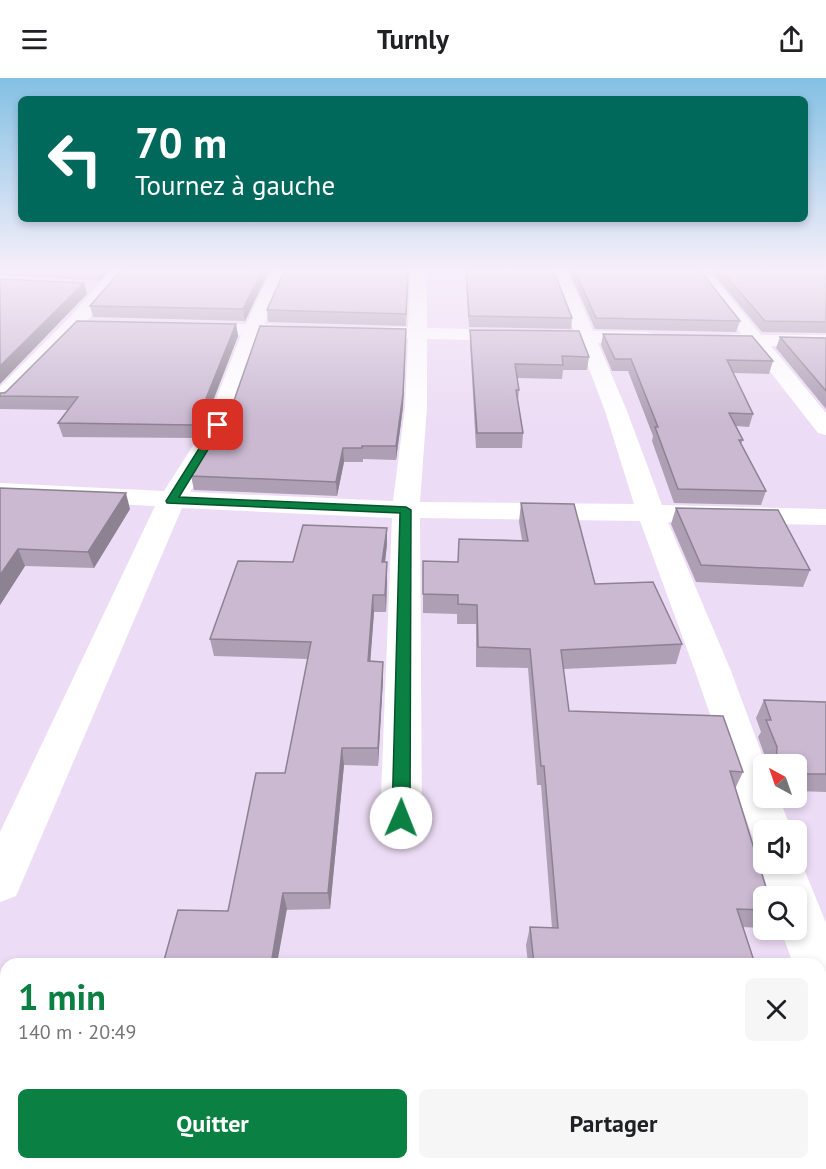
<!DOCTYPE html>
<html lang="fr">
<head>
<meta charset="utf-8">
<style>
	:root { --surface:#fff; --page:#f6f6f6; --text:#202124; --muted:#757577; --accent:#0b8043 }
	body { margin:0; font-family:"PT Sans",sans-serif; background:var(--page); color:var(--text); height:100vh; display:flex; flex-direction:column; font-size:22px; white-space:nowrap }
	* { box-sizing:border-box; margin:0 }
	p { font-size:20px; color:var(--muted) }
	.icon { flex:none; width:33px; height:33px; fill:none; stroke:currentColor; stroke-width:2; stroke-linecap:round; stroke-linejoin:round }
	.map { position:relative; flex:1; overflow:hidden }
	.details { position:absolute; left:0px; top:880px; width:826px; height:212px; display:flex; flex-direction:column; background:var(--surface); border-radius:18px 18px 0 0; box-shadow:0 3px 9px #0003 }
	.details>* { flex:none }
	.guide { position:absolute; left:18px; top:18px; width:790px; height:126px; border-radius:9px; box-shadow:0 3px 9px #0003; background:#00695c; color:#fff; overflow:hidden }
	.needle { width:39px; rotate:320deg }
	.buttons { position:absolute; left:753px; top:676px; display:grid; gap:12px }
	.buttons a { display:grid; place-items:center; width:54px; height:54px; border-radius:9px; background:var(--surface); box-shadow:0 3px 9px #0003; font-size:30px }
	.pin { position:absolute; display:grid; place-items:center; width:51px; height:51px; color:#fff; margin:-26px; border-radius:12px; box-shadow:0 3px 9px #0006 }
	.me { position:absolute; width:66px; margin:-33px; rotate:1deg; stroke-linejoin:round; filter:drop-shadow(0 0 4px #0008) }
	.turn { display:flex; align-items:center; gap:21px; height:126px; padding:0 18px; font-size:27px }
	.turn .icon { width:78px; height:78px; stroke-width:2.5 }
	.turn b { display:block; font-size:42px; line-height:51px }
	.round { display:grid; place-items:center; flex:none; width:63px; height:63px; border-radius:9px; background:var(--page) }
	.summary { display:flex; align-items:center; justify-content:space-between; height:102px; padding:0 18px }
	h1 { font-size:36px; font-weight:700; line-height:45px; color:var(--accent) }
	.cta { display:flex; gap:12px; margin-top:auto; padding:12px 18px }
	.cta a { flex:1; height:69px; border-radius:9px; background:var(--accent); color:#fff; font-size:24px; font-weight:700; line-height:69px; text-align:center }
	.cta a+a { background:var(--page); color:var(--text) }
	header { display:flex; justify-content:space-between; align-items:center; height:78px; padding:0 18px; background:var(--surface); font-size:27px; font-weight:700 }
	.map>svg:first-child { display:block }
</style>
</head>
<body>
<header><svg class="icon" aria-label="menu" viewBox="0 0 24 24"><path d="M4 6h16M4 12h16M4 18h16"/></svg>Turnly<svg class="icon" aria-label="share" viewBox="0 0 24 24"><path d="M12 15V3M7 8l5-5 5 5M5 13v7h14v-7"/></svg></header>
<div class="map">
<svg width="826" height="1091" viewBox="0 0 826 1091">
	<rect width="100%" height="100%" fill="#eddcf5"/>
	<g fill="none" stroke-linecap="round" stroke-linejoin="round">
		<g fill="#fff" fill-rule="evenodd">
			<path d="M 113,191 L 130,191 L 81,250 L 8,326 L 0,328 L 0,309 L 67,242 Z"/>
			<path d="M 272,191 L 288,191 L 264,246 L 309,249 L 311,253 L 309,257 L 302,259 L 260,258 L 230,347 L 190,414 L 393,423 L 405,329 L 408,261 L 360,260 L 353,258 L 351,254 L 353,250 L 408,249 L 411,191 L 427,191 L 427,250 L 574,253 L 551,191 L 567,191 L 593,253 L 647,254 L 654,256 L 657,260 L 654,264 L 647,266 L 598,265 L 627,333 L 662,427 L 826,431 L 826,447 L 668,444 L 731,593 L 766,687 L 764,687 L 764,720 L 779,720 L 792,753 L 764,753 L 764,769 L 755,766 L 695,593 L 640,443 L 420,440 L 422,740 L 416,753 L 401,758 L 386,753 L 380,740 L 392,440 L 182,430 L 16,818 L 0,824 L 0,754 L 155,428 L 0,421 L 0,405 L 164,413 L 206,347 L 241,257 L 192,256 L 185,254 L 183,250 L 185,246 L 192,244 L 246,246 ZM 427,261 L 579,264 L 605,333 L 634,426 L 420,424 L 427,329 Z"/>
			<path d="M 691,191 L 707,191 L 761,257 L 826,257 L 826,269 L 771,268 L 826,335 L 826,357 L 818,355 L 750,268 L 704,266 L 701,262 L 704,258 L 741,256 Z"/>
			<path d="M 796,771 L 826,845 L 826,907 L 820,910 L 820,886 L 793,886 L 781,852 L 796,852 L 796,819 L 770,819 L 760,786 L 764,778 L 764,786 L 796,786 Z"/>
		</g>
	</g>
	<g fill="#ae9fb4">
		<path d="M 0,191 L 110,191 L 100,203 L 0,197 Z"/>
		<path d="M 270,191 L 245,243 L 93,239 L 90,228 Z"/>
		<path d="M 285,191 L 409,191 L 406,248 L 268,244 L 267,232 Z"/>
		<path d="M 465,191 L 553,191 L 572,240 L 571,251 L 469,249 Z"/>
		<path d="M 568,191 L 699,191 L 740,243 L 736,254 L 595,251 Z"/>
		<path d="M 709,191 L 826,191 L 826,255 L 762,254 Z"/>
		<path d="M 236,246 L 238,258 L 204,346 L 195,360 L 63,359 L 58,345 L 68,332 L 0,331 L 0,315 Z"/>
		<path d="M 406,251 L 403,329 L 396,382 L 363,381 L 363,384 L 344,384 L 337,418 L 194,412 L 191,398 Z"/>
		<path d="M 470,252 L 589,279 L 587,292 L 563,292 L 562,301 L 517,300 L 519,312 L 518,322 L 523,355 L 522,370 L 476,370 L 470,265 Z"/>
		<path d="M 603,256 L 773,283 L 769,296 L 733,295 L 753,336 L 749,349 L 736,348 L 743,362 L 741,366 L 766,413 L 761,427 L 674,425 L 652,363 L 653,358 L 628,293 L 612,293 L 601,267 Z"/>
		<path d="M 780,259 L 826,260 L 826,331 L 776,270 Z"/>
		<path d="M 0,410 L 130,431 L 94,490 L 25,488 L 0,527 Z"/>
		<path d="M 521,425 L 595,506 L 682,566 L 676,586 L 563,591 L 569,633 L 743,694 L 735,711 L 764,819 L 764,848 L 762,850 L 743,849 L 755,886 L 528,886 L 526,867 L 530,849 L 552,850 L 541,707 L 537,707 L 528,590 L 476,589 L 476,546 L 457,546 L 457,536 L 423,535 L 423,483 L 458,484 L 459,461 L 522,462 L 519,444 Z"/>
		<path d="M 676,430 L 810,492 L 803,509 L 696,504 L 671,446 Z"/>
		<path d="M 387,450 L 387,466 L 385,484 L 387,501 L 386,534 L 374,534 L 370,583 L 383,584 L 383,601 L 378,688 L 344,687 L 330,831 L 228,833 L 285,695 L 308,581 L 214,578 L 210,561 L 293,484 Z"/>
		<path d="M 764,622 L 826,624 L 826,714 L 796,713 L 796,687 L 768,687 L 758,659 L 761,654 L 756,640 Z"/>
	</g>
	<g fill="#8d8292">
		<path d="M 98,191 L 110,191 L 100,203 L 97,192 Z"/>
		<path d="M 263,191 L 270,191 L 245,243 L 243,231 Z"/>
		<path d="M 84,205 L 87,216 L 0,306 L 0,288 Z"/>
		<path d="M 236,246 L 238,258 L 204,346 L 195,360 L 192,347 Z"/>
		<path d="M 406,251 L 403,329 L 396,382 L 396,368 Z"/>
		<path d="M 343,370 L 344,384 L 337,418 L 336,404 Z"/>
		<path d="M 126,415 L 130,431 L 94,490 L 88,474 Z"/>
		<path d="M 387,450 L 387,466 L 383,501 L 382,484 Z"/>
		<path d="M 18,471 L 25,488 L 0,527 L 0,497 Z"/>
		<path d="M 387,484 L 387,501 L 386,534 L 385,517 Z"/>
		<path d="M 373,517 L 374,534 L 369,601 L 368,583 Z"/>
		<path d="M 383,584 L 383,601 L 378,688 L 378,670 Z"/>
		<path d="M 342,670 L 344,687 L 330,831 L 328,815 Z"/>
		<path d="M 283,815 L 287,831 L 277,886 L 271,886 Z"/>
		<path d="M 179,1086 L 189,1086 L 188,1091 L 178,1091 Z"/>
	</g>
	<g fill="#cab9d1" stroke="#8d8292" stroke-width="1.5">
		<path d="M 74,191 L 98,191 L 97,192 Z"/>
		<path d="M 122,191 L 263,191 L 243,231 L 90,228 Z"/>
		<path d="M 285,191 L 408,191 L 406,236 L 267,232 Z"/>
		<path d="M 466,191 L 553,191 L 572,240 L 469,238 Z"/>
		<path d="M 574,191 L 699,191 L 740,243 L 596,240 Z"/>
		<path d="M 720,191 L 826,191 L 826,244 L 765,243 Z"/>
		<path d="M 0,201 L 84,205 L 0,288 Z"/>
		<path d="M 77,243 L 236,246 L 201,333 L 192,347 L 58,345 L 78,319 L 0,318 L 0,315 L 5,315 Z"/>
		<path d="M 260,248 L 406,251 L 403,316 L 396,368 L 362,368 L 362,370 L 343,370 L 336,404 L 191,398 L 230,334 Z"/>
		<path d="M 470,252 L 579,253 L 589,279 L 562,278 L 563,287 L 515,286 L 519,312 L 516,312 L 523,355 L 477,355 Z"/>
		<path d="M 603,256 L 752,258 L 773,283 L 727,282 L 753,336 L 729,335 L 743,362 L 739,362 L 766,413 L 678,411 L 655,349 L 658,349 L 631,281 L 615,281 Z"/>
		<path d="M 780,259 L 826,260 L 826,313 Z"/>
		<path d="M 0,410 L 126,415 L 88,474 L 18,471 L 0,497 Z"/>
		<path d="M 521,425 L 574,426 L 595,506 L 653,504 L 682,566 L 561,572 L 569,633 L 723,638 L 743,694 L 730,693 L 769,819 L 764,819 L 764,832 L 737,831 L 755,886 L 534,886 L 530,849 L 558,850 L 544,688 L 541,688 L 530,571 L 478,569 L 477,527 L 458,526 L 458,517 L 423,516 L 423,483 L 458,484 L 459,461 L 528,463 Z"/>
		<path d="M 676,430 L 778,432 L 810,492 L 701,487 Z"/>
		<path d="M 303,447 L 387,450 L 382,484 L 387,484 L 385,517 L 373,517 L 368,583 L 383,584 L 378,670 L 342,670 L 328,815 L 283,815 L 271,886 L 163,886 L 178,832 L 228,833 L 256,695 L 285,695 L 311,564 L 210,561 L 238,483 L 293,484 Z"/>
		<path d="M 764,622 L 826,624 L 826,696 L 796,696 L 796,687 L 776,687 L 777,669 L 766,642 L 771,642 Z"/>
		<path d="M 6,1027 L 6,1086 L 179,1086 L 178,1091 L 0,1091 L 0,1043 Z"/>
	</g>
	<linearGradient id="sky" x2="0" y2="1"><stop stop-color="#83c0e4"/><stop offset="0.56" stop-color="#f7effa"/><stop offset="1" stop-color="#f7effa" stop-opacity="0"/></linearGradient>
	<rect width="826" height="344" fill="url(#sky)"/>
	<path fill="#0b8043" stroke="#07532c" stroke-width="1.5" d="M 215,345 L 223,347 L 179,419 L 406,429 L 411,432 L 410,740 L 407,745 L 401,747 L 395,745 L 392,740 L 400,435 L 167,425 L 166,423 Z"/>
</svg>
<div class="buttons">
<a><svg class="needle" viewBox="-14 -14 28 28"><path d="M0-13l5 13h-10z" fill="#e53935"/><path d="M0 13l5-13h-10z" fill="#757577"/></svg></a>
<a><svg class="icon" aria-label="sound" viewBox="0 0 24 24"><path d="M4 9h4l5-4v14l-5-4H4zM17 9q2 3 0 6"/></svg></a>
<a><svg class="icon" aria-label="search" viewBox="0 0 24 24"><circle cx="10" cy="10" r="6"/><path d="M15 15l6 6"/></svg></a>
</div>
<div class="pin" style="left:218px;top:347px;background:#d93025"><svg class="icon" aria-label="arrive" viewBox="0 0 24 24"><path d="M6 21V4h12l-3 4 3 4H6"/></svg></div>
<svg class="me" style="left:401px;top:740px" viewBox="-20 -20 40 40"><circle r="19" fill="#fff"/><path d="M0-13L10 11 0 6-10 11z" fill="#0b8043"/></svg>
<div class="guide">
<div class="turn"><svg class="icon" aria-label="left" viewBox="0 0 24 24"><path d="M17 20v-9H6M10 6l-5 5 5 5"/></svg><div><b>70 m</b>Tournez à gauche</div></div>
</div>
<section class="details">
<div class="summary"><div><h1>1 min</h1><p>140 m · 20:49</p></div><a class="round"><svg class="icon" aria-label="close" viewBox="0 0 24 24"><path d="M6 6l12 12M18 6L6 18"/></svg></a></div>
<div class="cta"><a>Quitter</a><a>Partager</a></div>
</section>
</div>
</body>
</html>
